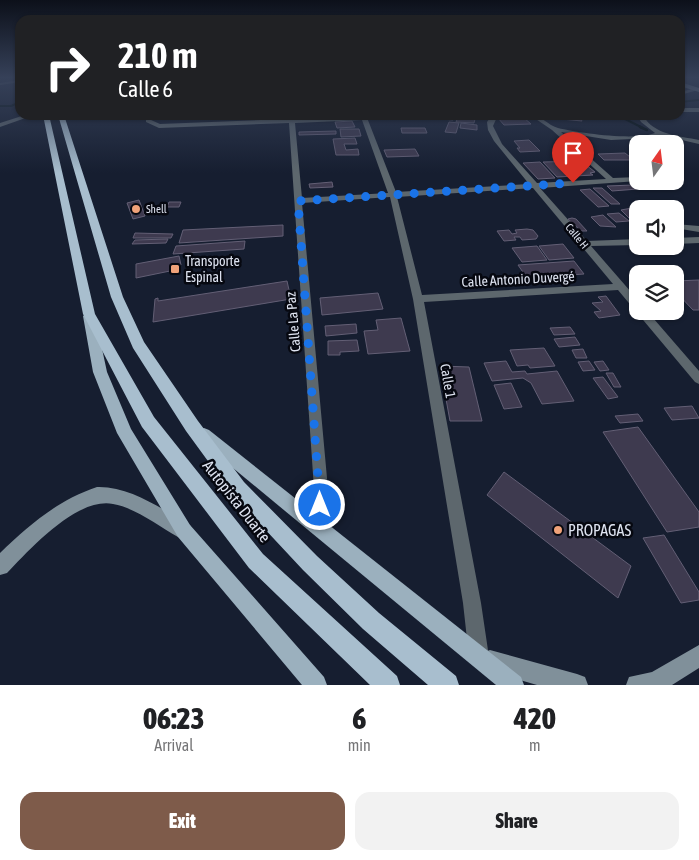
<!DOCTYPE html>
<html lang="en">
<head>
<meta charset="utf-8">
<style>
	:root { --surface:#fff; --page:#f2f2f2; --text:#202124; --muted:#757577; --accent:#7e5b4a }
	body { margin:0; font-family:"Asap Condensed",sans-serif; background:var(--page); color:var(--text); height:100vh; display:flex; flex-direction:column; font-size:19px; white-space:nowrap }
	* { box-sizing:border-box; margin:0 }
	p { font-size:16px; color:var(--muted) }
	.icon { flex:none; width:28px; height:28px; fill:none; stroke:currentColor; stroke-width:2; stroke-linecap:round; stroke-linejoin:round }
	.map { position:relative; height:685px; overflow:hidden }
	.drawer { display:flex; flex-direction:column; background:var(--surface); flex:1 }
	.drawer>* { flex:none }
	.hud { position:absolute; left:15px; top:15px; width:670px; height:105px; border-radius:15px; box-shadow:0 1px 4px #0004; background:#202124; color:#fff; overflow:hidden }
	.needle { width:32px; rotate:14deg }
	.buttons { position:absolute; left:629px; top:135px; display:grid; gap:10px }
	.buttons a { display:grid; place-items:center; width:55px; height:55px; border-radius:10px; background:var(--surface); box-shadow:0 1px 4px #0004; font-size:25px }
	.pin { position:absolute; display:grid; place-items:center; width:42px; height:42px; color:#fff; margin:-51px -21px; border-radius:50% 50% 50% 0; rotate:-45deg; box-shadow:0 0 5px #0007 }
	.pin .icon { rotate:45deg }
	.me { position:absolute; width:55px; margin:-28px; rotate:0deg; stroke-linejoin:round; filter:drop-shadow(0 0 4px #0008) }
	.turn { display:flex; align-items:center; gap:18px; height:105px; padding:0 20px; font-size:22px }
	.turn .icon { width:65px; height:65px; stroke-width:2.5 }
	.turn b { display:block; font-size:35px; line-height:42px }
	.eta { display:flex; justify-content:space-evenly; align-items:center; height:85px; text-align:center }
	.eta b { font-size:30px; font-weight:800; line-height:35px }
	.cta { display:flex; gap:10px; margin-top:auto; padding:10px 20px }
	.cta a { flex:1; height:58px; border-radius:15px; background:var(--accent); color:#fff; font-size:20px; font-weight:800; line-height:58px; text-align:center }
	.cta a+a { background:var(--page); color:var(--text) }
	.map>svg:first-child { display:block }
</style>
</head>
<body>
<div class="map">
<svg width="699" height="685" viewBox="0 0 699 685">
	<rect width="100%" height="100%" fill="#161e30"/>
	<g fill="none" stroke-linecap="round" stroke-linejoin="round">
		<g stroke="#000d10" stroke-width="2">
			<path d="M 680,102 L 699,100"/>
			<path d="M 0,106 L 11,106 L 20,102"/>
			<path d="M 617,115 L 643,128"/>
		</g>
		<path stroke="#000d10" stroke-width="2.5" d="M 640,127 L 647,130"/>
	</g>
	<g fill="#3e3a4f" stroke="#635f75">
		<path d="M 443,115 L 456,115 L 453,120 L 442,119 Z"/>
		<path d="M 501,115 L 524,118 L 531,124 L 504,125 L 498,118 L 501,118 L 499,117 Z"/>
		<path d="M 550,115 L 580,117 L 582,121 L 551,118 Z"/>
		<path d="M 458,117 L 475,119 L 474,123 L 456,122 Z"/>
		<path d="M 352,121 L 355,127 L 337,128 L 335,122 Z"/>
		<path d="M 449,122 L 459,123 L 456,133 L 445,132 Z"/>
		<path d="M 461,123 L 477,125 L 477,130 L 460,128 Z"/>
		<path d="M 401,128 L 425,128 L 427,133 L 402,133 Z"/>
		<path d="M 340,129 L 359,129 L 361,136 L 341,137 Z"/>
		<path d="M 336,131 L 336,134 L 299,135 L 299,132 Z"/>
		<path d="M 355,138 L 357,144 L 344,144 L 346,150 L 358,149 L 359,155 L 336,155 L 333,139 Z"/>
		<path d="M 529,140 L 540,151 L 520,152 L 517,148 L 520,148 L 514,141 Z"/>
		<path d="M 415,149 L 419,156 L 387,157 L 384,150 Z"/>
		<path d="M 625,153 L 634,160 L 604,160 L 598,154 Z"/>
		<path d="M 581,161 L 595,172 L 590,173 L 593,175 L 557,177 L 543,162 Z"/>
		<path d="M 540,162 L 555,178 L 538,179 L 523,163 Z"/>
		<path d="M 332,182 L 333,187 L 310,188 L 309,184 Z"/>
		<path d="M 633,185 L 638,189 L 612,191 L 607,186 Z"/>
		<path d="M 593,188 L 602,188 L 620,204 L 611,204 Z"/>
		<path d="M 590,189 L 609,206 L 598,207 L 580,190 Z"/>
		<path d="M 139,200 L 145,216 L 133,219 L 127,203 Z"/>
		<path d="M 169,202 L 181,202 L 179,207 L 167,207 Z"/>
		<path d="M 632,208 L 638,213 L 638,219 L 630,219 L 621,210 Z"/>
		<path d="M 619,213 L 629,221 L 616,222 L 607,214 Z"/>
		<path d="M 603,215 L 616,227 L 600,226 L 591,217 Z"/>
		<path d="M 572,218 L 576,219 L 587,231 L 581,231 L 568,219 Z"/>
		<path d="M 283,225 L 283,236 L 179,243 L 183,230 Z"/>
		<path d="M 527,229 L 533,230 L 538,236 L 536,239 L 522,240 L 520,237 L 514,237 L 516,240 L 504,241 L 497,231 L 509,230 L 512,234 L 517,233 L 515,230 Z"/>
		<path d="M 135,233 L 173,234 L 171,238 L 133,238 Z"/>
		<path d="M 168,239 L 166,243 L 132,244 L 135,240 Z"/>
		<path d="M 245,241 L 244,249 L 173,254 L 176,246 Z"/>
		<path d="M 563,244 L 574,258 L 549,260 L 539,246 Z"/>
		<path d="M 537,246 L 547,260 L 522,262 L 512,248 Z"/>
		<path d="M 179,256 L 181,265 L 170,267 L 170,271 L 136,278 L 136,264 Z"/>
		<path d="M 574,261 L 584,274 L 527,278 L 518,265 Z"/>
		<path d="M 699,280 L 699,310 L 693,310 L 675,291 L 675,281 Z"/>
		<path d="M 287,281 L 291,299 L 153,322 L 155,299 L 158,298 L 158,301 Z"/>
		<path d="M 378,293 L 383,309 L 322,315 L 320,298 Z"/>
		<path d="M 606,296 L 620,315 L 599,318 L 594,312 L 601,311 L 592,303 L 603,302 L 598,297 Z"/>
		<path d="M 401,318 L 410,351 L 368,354 L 364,331 L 378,330 L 376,320 Z"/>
		<path d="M 356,324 L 357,333 L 326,336 L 325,326 Z"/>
		<path d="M 570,327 L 575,334 L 554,335 L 550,328 Z"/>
		<path d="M 575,337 L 580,345 L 559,347 L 554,339 Z"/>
		<path d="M 357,340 L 359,351 L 340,352 L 340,355 L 328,355 L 328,341 Z"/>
		<path d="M 544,348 L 555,366 L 530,368 L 528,365 L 517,366 L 510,350 Z"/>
		<path d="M 583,349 L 587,358 L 576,358 L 572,350 Z"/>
		<path d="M 506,361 L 512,372 L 525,371 L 527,374 L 557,371 L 574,401 L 542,404 L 531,383 L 523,378 L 492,381 L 484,363 Z"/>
		<path d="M 589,361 L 595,370 L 583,371 L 578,362 Z"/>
		<path d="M 603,361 L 609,370 L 600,371 L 594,362 Z"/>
		<path d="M 440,366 L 469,367 L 482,421 L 450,421 Z"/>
		<path d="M 606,373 L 613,373 L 621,387 L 614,387 Z"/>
		<path d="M 603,377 L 618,397 L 608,399 L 593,378 Z"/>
		<path d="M 511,383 L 522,407 L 504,409 L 494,385 Z"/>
		<path d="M 692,406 L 699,418 L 672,420 L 664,408 Z"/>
		<path d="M 638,414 L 643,421 L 620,423 L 615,416 Z"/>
		<path d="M 638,427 L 699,512 L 699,527 L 667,532 L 603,432 Z"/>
		<path d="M 504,472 L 631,566 L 618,598 L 487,495 Z"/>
		<path d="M 664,535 L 699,592 L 699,600 L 681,603 L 643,538 Z"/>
	</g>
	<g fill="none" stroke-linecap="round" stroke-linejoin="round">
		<g fill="#5d676d" fill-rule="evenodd">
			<path d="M 20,80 L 20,82 L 0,85 L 0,83 Z"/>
			<path d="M 696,88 L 698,90 L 680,95 L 680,92 Z"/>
			<rect x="680" y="108" width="19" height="4"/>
			<path d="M 25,115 L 34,115 L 0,127 L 0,123 Z"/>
			<path d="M 146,115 L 152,115 L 151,120 L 160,124 L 289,119 L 287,115 L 293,115 L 294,119 L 366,115 L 396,192 L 529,184 L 494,141 L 488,130 L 487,122 L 492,115 L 498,115 L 493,126 L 502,144 L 537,183 L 606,179 L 552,130 L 530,115 C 542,115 547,125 558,128 C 578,133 636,141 655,133 L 641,122 L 637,115 L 643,115 C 653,135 680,136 699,140 L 699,144 L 660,135 L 653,138 L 611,140 L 561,132 L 613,178 L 638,177 L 638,181 L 540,188 L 587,241 L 638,239 L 638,245 L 591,246 L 638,300 L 638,311 L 647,311 L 699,371 L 699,384 L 695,382 L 618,290 L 424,302 L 481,603 L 489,657 L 486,664 L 479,667 L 472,664 L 469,657 L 463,603 L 413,299 L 390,197 L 302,203 L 328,489 L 327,527 L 325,533 L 319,535 L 313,533 L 311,527 L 314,489 L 289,123 L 159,128 L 146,122 ZM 362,120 L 388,193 L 302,198 L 295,123 ZM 533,188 L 613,284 L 422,295 L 397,197 Z"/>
			<path d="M 675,224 L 699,226 L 699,232 L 675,228 Z"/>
			<path d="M 699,237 L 699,243 L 675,244 L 675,238 Z"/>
		</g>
		<g fill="#80909a" fill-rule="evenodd">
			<path d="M 680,82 L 699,88 L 699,92 L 680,86 Z"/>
			<path d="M 97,487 C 131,486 161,509 190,525 L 193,531 L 190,537 L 184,540 L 178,537 C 158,526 136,508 113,504 C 77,497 30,549 7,573 L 0,575 L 0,553 C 29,525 58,500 97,487 Z"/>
			<path d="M 699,645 L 699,668 L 672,685 L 626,685 L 629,677 L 652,672 Z"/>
			<path d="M 490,650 L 577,674 L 585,677 L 588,685 L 537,685 L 482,669 L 479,661 L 482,653 Z"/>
		</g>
		<g fill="#9bb0be" fill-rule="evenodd">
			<path d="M 89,312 L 95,316 L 107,372 L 131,429 L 190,525 L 324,677 L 327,685 L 302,685 L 178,537 L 117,433 L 93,372 L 83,316 Z"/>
			<path d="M 204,428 L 209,430 L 521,677 L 524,685 L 496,685 L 199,440 L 196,435 L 199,430 Z"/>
		</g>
		<g fill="#a8bece" fill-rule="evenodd">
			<path d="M 43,115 L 49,115 L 95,314 L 154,417 L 263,554 L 397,676 L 400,685 L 370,685 L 249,568 L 142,427 L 83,314 Z"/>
			<path d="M 58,115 L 64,115 L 123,297 L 144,342 L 198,421 L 244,482 L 317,556 L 379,613 L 456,676 L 459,685 L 428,685 L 363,629 L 303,570 L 232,494 L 186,431 L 133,348 L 111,297 Z"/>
		</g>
	</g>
	<linearGradient id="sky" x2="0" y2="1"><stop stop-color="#0c101a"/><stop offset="0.45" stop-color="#364159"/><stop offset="1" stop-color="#364159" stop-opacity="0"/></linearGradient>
	<rect width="699" height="173" fill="url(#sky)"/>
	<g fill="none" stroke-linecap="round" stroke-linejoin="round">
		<path stroke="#1a73e8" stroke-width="9" stroke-dasharray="0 16.2" d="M 320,505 L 298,201 L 573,183"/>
	</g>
	<g fill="#f0a279" stroke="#060810" stroke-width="2">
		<circle cx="136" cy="209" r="5"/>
		<rect x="170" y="264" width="10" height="10" rx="2.5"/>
		<circle cx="558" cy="530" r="5"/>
	</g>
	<g text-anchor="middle" stroke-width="5" stroke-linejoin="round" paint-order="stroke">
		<g font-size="11" fill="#dee3f0" stroke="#060810" text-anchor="start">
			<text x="146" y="213">Shell</text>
		</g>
		<g font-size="11" fill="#dee3f0" stroke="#060810">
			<text transform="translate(577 236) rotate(50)" y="4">Calle H</text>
		</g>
		<g font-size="14" fill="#dee3f0" stroke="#060810" text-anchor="start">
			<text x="185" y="266">Transporte<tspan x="185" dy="16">Espinal</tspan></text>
		</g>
		<g font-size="14" fill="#dee3f0" stroke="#060810">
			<text transform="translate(518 279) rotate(-3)" y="5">Calle Antonio Duvergé</text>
			<text transform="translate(293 322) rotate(-95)" y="5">Calle La Paz</text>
			<text transform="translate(448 381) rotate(80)" y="5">Calle 1</text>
		</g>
		<g font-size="16" fill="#dee3f0" stroke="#060810">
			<text transform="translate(237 501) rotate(52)" y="6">Autopista Duarte</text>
		</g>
		<g font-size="16" fill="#dee3f0" stroke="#060810" text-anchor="start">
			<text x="568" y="536">PROPAGAS</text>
		</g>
	</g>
</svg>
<div class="buttons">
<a><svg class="needle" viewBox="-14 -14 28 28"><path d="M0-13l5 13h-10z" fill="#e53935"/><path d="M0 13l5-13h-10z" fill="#757577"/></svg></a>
<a><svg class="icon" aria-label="sound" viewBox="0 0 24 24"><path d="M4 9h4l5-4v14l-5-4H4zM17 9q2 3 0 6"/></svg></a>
<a><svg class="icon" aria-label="layers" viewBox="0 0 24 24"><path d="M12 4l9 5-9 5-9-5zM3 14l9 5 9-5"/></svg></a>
</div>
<div class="pin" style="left:573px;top:183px;background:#d93025"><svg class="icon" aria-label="arrive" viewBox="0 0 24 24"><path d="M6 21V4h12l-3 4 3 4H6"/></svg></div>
<svg class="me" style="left:320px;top:505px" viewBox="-20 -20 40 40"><circle r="17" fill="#1a73e8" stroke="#fff" stroke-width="3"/><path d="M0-11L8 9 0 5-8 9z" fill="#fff"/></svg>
<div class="hud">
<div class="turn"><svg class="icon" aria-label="right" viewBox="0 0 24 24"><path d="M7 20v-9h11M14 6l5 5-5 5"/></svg><div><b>210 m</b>Calle 6</div></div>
</div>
</div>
<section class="drawer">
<div class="eta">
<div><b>06:23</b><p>Arrival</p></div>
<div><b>6</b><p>min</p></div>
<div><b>420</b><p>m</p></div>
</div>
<div class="cta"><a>Exit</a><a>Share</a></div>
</section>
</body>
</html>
